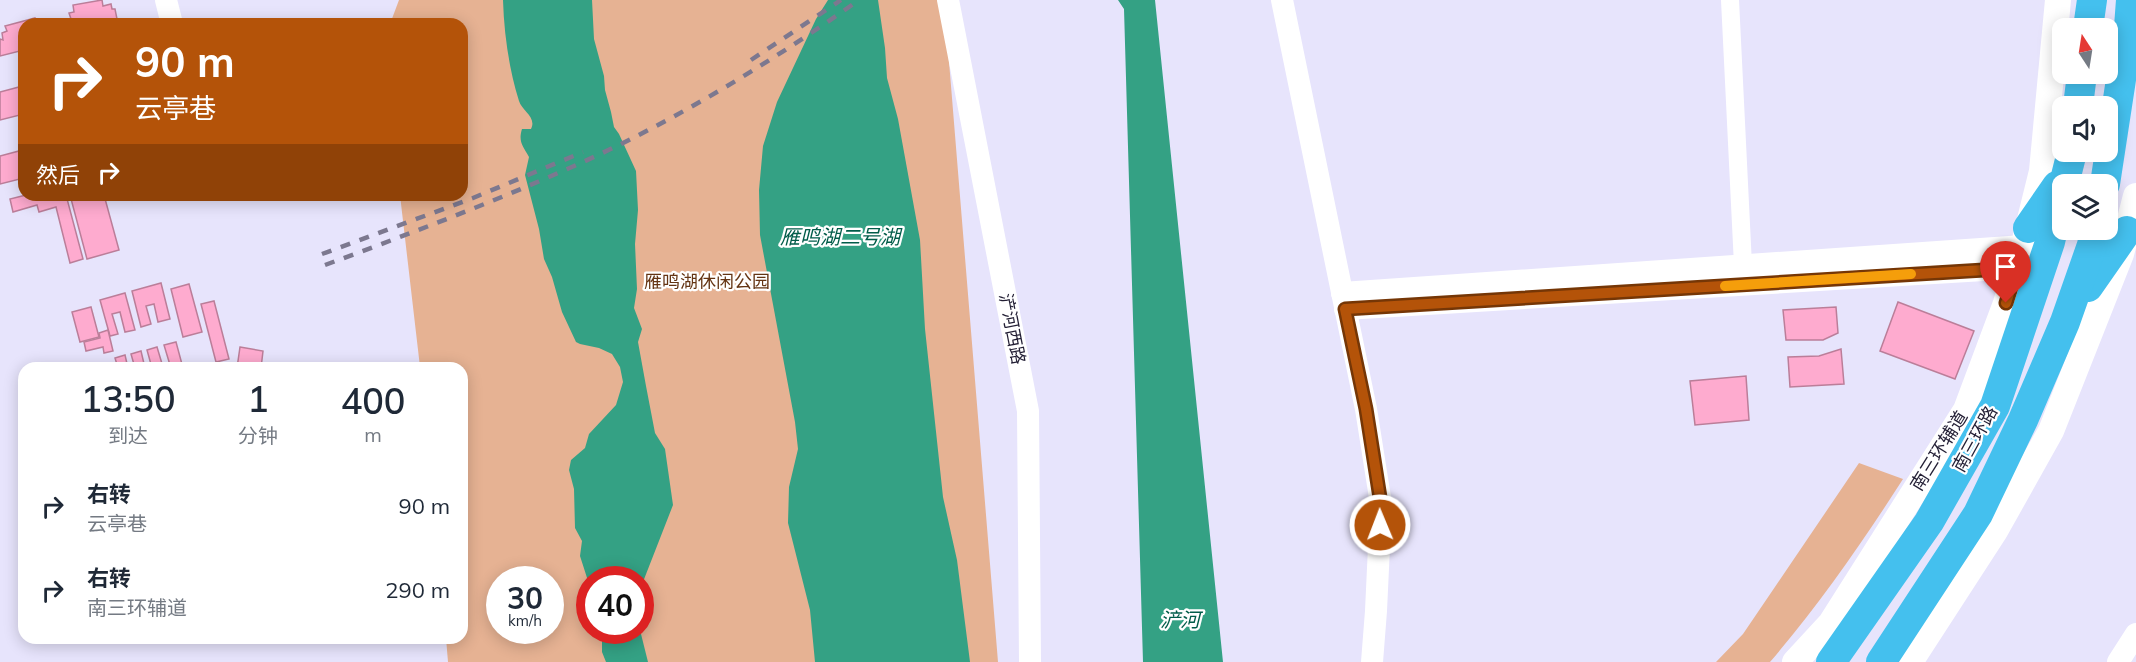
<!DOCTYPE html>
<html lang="zh">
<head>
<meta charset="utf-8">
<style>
	:root { --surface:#fff; --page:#f6f6f7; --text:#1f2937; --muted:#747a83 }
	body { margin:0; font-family:Mulish,"Noto Sans SC",sans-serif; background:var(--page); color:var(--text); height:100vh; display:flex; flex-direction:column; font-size:22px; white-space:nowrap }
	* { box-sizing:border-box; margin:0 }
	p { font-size:20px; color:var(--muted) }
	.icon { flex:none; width:33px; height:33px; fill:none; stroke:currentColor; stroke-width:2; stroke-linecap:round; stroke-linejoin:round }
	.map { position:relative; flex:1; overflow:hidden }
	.details { position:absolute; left:18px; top:362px; width:450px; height:282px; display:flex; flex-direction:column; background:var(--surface); border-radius:18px; box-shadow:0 3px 15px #0003 }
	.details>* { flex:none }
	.guide { position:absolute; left:18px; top:18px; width:450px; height:183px; border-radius:18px; box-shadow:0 3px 15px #0003; background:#b45309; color:#fff; overflow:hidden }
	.needle { width:39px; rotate:348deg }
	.controls { position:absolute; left:2052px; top:18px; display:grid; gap:12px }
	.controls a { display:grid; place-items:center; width:66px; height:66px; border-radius:12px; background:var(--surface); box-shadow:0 3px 15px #0003; font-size:30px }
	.speed { position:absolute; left:486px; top:566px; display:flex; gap:12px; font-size:30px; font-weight:700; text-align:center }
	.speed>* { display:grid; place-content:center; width:78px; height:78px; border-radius:50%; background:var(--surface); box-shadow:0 3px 15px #0003; line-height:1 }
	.speed small { font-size:15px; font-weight:400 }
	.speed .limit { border:9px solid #d22; background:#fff; color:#111 }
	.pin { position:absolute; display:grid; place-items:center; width:51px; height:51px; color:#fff; margin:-62px -26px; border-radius:50% 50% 50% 0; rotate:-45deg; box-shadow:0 0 6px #0007 }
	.pin .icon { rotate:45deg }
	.me { position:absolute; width:66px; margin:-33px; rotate:359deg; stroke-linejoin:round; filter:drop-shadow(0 0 4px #0008) }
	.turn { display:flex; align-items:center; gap:21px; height:126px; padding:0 18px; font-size:27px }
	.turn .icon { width:78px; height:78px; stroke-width:2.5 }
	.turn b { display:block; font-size:42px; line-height:51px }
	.then { display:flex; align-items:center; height:57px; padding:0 18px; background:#0003; gap:12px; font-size:22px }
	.eta { display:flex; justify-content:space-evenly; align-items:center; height:102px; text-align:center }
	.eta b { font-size:36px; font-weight:600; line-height:42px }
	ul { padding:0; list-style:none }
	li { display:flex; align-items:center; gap:18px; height:84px; padding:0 18px }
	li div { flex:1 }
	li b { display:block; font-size:22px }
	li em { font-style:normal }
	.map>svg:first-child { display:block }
</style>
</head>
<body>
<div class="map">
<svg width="2136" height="662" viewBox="0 0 2136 662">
	<rect width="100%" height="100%" fill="#e7e4fc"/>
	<g fill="#e6b293" fill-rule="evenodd">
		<path d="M 399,0 L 944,0 L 998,662 L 448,662 L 446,638 L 462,638 L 462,368 L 420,367 L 400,195 L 462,195 L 462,24 L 390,24 ZM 500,579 L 550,579 L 550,630 L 500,630 ZM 590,579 L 640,579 L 640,630 L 590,630 Z"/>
		<path d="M 1859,463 L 1903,479 C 1862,543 1819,605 1770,662 L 1716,662 L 1743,634 Z"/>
	</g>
	<g fill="#34a184">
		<path d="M 503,0 L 592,0 L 594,39 L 604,76 L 605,90 L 611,112 L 614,127 L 619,134 L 636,171 L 638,210 L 635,244 L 637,289 L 634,308 L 642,329 L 638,342 L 646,386 L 655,433 L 665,449 L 673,505 L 641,587 L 640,579 L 590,579 L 589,584 L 580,556 L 582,541 L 575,528 L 574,489 L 569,470 L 571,460 L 585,448 L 589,434 L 616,405 L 623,382 L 620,367 L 612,354 L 599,348 L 580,344 L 576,342 L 562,312 L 552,277 L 544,259 L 539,229 L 525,175 L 529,157 C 523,146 518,142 522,129 L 531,129 C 537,117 522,111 519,101 C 509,69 504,34 503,0 Z"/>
		<path d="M 828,0 L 878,0 L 885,48 L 887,78 L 898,119 L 920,240 L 925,329 L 943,497 L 957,560 L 970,662 L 815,662 L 810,610 L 788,523 L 789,487 L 798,449 L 795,422 L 760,235 L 759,190 L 763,146 L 777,102 L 816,19 Z"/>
		<path d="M 1118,0 L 1155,0 L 1223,662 L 1143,662 L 1124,9 Z"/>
		<path d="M 600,630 L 640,630 L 648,662 L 606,662 L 602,652 L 602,633 Z"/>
	</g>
	<g fill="#feabcf" stroke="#bb7e99" stroke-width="1.5">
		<path d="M 102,0 L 103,6 L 111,4 L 112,9 L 115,9 L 118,24 L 69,24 L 68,20 L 71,19 L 69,13 L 74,12 L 73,5 Z"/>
		<path d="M 35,18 L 37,24 L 43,22 L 44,24 L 24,24 L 24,50 L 0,56 L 0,39 L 3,40 L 2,33 L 7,31 L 5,26 Z"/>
		<path d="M 19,87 L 20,91 L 24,90 L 24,114 L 0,120 L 0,92 Z"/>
		<path d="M 19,151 L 21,156 L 24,155 L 24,178 L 0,184 L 0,156 Z"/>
		<path d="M 26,195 L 34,195 L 35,197 L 66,195 L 83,259 L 70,263 L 56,207 L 39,212 L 37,205 L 13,212 L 10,199 Z"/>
		<path d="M 70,195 L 104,195 L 119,250 L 87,259 Z"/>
		<path d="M 161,283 L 170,319 L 158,322 L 154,304 L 146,306 L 151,324 L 141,327 L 132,291 Z"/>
		<path d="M 189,284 L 202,332 L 183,337 L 171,289 Z"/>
		<path d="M 125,293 L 135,330 L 125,332 L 120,312 L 112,314 L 118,334 L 110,336 L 100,300 Z"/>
		<path d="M 214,301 L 229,359 L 216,362 L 201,304 Z"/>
		<path d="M 1898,302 L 1974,331 L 1955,379 L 1880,351 Z"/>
		<path d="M 91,307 L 99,337 L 80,342 L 72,312 Z"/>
		<path d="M 1836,307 L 1838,333 L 1823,340 L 1786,340 L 1783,310 Z"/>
		<path d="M 108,330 L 113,351 L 104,353 L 103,347 L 86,351 L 84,342 L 100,338 L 99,333 Z"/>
		<path d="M 176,342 L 183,368 L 152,368 L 147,350 L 157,347 L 163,367 L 170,365 L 164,345 Z"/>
		<path d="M 240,347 L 263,351 L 261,368 L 237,368 Z"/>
		<path d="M 1841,349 L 1844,384 L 1790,387 L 1788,357 L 1819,356 Z"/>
		<path d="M 141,351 L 145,368 L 135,368 L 131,354 Z"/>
		<path d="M 125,355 L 128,368 L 118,368 L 115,358 Z"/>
		<path d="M 1746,376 L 1749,420 L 1695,425 L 1690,381 Z"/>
	</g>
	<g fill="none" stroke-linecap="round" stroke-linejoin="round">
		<path stroke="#fff" stroke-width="18" d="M 1730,0 L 1743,265"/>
		<g stroke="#fff" stroke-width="22">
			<path d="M 166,0 L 172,24"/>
			<path d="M 948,0 L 1028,411 L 1030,662"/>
			<path d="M 1282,0 L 1366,409 L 1381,504 L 1376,611 L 1372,662"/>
			<path d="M 1342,293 L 2024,246"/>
			<path d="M 1345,309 L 2017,268"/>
			<path d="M 2118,662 L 2136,634"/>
		</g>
		<g stroke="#fff" stroke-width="26">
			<path d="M 1795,662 L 1831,623 L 1966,410 L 2006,303 L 2022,252 L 2042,171 L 2058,0"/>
			<path d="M 1910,662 L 1995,531 L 2051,431 L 2121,254 L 2136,196"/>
		</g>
		<g stroke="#44c0ee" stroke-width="30">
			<path d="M 2088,28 L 2092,0"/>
			<path d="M 2078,106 L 2082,74"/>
			<path d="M 2064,184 L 2072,152"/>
			<path d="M 2105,184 L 2129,27 L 2131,0"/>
			<path d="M 2028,228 L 2057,186"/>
			<path d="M 2088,287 L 2127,231"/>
			<path d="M 1831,662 L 1929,522 L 1995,406 L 2050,242 L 2062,190"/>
			<path d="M 1881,662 L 1978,514 L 2023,420 L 2065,322 L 2092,245 L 2095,230"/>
		</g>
		<g stroke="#7c788f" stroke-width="4.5" stroke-dasharray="10 10" stroke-linecap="butt">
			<path d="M 751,60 L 841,0"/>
			<path d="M 322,254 L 473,198 L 583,152"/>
			<path d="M 325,265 C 406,235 486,205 565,170 C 668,125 767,65 859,0"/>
		</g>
	</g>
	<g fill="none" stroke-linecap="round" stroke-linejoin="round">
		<g stroke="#753606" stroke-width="15">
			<path id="route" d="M 1380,525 L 1381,504 L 1366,409 L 1345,309 L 2017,268 L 2006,303"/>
		</g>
		<use href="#route" stroke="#b45309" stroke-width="10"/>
		<path stroke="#f59e0b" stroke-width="10" d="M 1725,286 L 1911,274"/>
	</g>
	<g text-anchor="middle" stroke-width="4.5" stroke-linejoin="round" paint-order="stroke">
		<g font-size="18" fill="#643413" stroke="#fff">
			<text x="707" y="288">雁鸣湖休闲公园</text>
		</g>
		<g font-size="18" fill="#221e34" stroke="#fff">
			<text transform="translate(1012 329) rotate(79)" y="6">浐河西路</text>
			<text transform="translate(1975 439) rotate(-61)" y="6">南三环路</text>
			<text transform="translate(1939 451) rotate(-58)" y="6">南三环辅道</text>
		</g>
		<g font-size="20" font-style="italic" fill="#015c49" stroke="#fff">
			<text x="840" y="244">雁鸣湖二号湖</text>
			<text x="1180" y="627">浐河</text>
		</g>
	</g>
</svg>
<div class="controls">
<a><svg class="needle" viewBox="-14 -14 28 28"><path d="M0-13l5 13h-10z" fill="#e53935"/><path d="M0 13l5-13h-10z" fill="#747a83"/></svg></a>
<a><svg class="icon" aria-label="sound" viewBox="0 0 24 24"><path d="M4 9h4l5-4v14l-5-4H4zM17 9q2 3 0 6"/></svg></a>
<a><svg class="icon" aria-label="layers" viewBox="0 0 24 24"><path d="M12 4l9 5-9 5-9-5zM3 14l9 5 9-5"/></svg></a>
</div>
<div class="speed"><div>30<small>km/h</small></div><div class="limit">40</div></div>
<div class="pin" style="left:2006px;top:303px;background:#d93025"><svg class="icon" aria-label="arrive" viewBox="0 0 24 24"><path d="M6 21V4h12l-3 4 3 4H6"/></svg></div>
<svg class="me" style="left:1380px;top:525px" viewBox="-20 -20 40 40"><circle r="17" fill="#b45309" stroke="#fff" stroke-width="3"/><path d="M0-11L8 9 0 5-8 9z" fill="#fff"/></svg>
<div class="guide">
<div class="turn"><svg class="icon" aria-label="right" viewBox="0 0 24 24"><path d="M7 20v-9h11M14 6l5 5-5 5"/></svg><div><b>90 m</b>云亭巷</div></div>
<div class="then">然后<svg class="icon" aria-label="right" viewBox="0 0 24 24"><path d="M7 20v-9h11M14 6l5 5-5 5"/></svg></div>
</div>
<section class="details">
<div class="eta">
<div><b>13:50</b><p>到达</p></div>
<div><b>1</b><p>分钟</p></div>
<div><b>400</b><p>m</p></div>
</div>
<ul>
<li><svg class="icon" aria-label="right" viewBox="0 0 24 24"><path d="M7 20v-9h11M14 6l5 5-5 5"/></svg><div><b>右转</b><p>云亭巷</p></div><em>90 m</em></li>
<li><svg class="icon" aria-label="right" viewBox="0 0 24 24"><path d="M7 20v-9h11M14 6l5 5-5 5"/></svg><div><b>右转</b><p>南三环辅道</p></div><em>290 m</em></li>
</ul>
</section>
</div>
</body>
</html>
